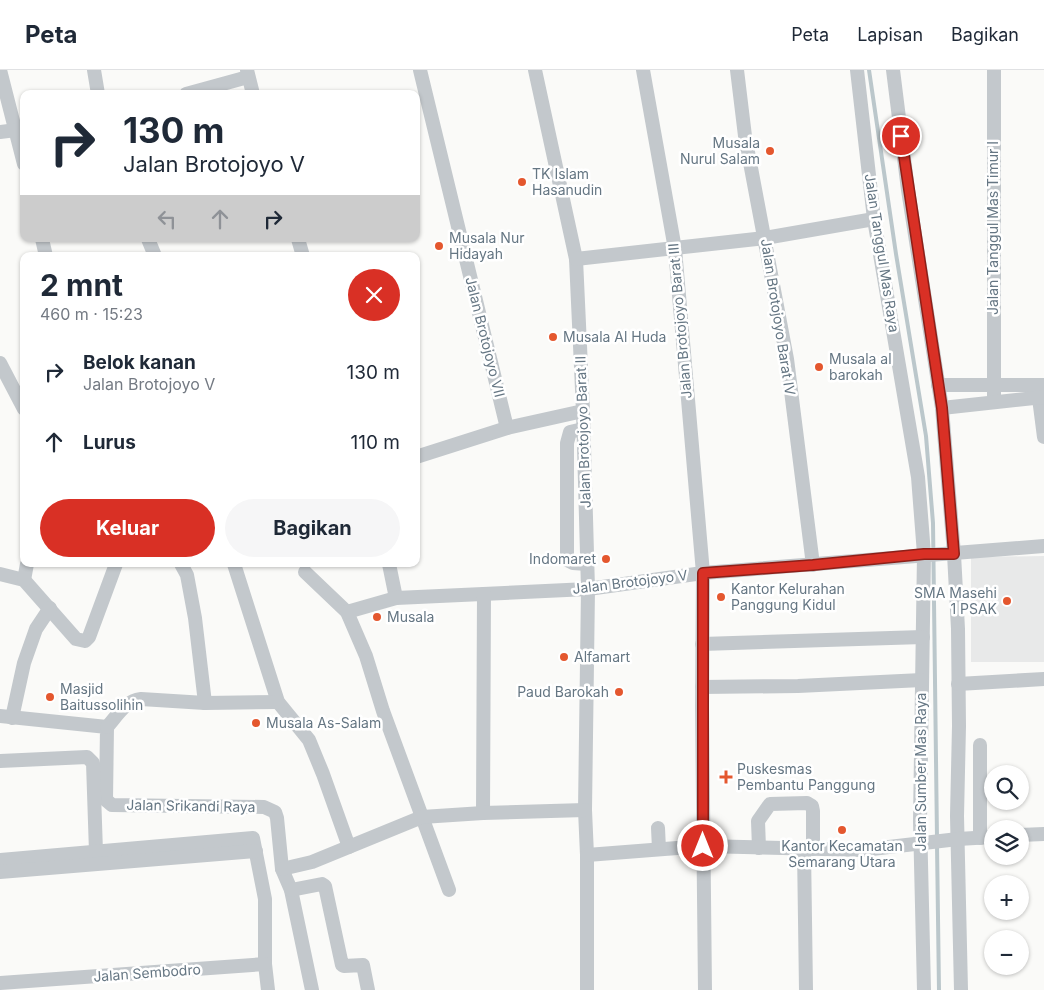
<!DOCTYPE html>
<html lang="id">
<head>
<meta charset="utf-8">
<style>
	:root { --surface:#fff; --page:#f6f6f7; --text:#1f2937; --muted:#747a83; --line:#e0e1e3; --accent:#d93025 }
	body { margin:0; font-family:Inter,sans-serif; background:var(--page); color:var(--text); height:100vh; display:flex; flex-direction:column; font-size:19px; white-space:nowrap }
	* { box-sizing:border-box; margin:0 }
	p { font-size:16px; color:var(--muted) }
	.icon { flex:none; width:28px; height:28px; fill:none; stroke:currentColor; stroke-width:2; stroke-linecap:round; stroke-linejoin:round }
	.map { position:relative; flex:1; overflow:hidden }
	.panel { position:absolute; left:20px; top:182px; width:400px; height:315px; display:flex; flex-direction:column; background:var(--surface); border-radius:10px; box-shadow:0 1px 4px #0004 }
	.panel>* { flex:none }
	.guide { position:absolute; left:20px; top:20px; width:400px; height:152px; border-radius:10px; box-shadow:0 1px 4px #0004; background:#fff; color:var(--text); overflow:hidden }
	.fabs { position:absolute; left:984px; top:695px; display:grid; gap:10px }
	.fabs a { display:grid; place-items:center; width:45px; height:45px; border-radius:50%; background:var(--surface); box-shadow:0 1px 4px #0004; font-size:25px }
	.pin { position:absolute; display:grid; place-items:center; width:42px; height:42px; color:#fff; margin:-21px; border:2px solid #fff; border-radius:50%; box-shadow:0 1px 5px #0007 }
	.me { position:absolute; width:55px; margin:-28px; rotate:0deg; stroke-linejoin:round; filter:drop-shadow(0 0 4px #0008) }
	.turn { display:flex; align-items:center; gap:18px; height:105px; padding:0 20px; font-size:22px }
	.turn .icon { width:65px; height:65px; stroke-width:2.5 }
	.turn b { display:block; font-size:35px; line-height:42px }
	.lanes { display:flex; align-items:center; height:48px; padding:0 20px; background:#0003; justify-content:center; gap:25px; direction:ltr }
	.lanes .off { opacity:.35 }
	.round { display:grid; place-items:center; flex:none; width:52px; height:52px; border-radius:26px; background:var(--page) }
	.summary { display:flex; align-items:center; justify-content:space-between; height:85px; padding:0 20px }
	h1 { font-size:30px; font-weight:700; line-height:38px }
	.button { display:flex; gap:10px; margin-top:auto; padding:10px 20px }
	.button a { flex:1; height:58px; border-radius:30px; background:var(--accent); color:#fff; font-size:20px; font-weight:700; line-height:58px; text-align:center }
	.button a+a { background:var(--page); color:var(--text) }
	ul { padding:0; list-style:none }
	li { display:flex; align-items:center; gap:15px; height:70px; padding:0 20px }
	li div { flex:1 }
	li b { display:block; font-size:19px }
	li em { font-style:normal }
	header { display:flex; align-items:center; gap:30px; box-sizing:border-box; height:70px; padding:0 25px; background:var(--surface); border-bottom:1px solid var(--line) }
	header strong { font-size:24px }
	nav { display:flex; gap:28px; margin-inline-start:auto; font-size:18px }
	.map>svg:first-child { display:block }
</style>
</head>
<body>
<header>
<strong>Peta</strong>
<nav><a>Peta</a><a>Lapisan</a><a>Bagikan</a></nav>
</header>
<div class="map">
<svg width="1044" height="920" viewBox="0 0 1044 920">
	<rect width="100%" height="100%" fill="#fafaf8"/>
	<path fill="#e8e9e9" d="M 1044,486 L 1044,592 L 971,592 L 971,487 Z"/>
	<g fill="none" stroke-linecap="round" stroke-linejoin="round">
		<g stroke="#bbc7cb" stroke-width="4">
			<path d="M 869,0 L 896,184 L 926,366 L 933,453 L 937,768"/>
			<path d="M 937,775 L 939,920"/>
		</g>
		<g stroke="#c3c8cc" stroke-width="14">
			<path d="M 0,0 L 24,94"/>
			<path d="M 94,0 L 98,24"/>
			<path d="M 247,0 L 253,24"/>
			<path d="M 420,0 L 507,358"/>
			<path d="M 535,0 L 576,189 L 583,341 L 588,519 L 585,740 L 587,785 L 587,920"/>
			<path d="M 643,0 L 675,179 L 703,503 L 702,637 L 705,920"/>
			<path d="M 737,0 L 745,66 L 787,289 L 813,495"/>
			<path d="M 857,0 L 874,149 L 918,407 L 924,484 L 920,751 L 924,920"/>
			<path d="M 893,0 L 908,120 L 942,338 L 954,484 L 958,559 L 959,656 L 957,746 L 961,920"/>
			<path d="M 186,24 L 248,7"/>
			<path d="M 0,62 L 24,59"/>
			<path d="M 42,169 L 46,186"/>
			<path d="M 148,169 L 155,186"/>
			<path d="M 298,169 L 303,186"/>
			<path d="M 576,189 L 765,168 L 874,149"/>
			<path d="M 0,293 L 24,339"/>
			<path d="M 938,315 L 1044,315"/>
			<path d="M 1039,328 L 1044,367"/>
			<path d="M 994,332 L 994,0"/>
			<path d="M 942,338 L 1044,327"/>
			<path d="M 583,359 L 570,362 L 567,373 L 567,490 L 573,493 L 587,494"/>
			<path d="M 416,387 L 507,358 L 583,341"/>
			<path d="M 181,494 L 187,505 L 195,548 L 205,633"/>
			<path d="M 234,494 L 278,632 L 309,670 L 323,704 L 349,777"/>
			<path d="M 389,494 L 396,528"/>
			<path d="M 305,502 L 347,542 L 366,586 L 383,641 L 449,820"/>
			<path d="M 0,504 L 24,510 L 76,569 L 85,571 L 89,567 L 116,494"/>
			<path d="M 24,510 L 27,494"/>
			<path d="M 347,542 L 396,528 L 588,519 L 703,503 L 1044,476"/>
			<path d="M 702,574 L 923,567"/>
			<path d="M 958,614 L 1044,609"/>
			<path d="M 702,617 L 798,616 L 922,610"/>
			<path d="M 0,646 L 107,657 L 106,730 L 112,735 L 264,737 L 275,742 L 277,748 L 282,799 L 291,820 L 312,920"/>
			<path d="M 12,648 L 24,593 L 36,559 L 50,538"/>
			<path d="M 107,657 C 117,646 125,631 141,629 L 205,633 L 278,632"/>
			<path d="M 980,675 L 980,768"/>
			<path d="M 0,691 L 87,687 L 93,693 L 96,782"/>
			<path d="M 483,743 L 484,524"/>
			<path d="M 658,758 L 659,779"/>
			<path d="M 1020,765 L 1044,764"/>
			<path d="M 759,778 L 758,751 L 770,734 L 807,733 L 812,736 L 813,741 L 813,779"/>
			<path d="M 804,779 L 806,920"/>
			<path d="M 587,785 L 703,776 L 863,780 L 958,769 L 992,767"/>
			<path d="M 0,790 L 253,768 L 265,829 L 265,894 L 268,920"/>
			<path d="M 282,799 L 312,792 L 422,747 L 483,743 L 585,740"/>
			<path d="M 0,802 L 256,781"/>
			<path d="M 291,820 L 322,814 L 325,816 L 342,895 L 344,896 L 363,895 L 368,920"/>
			<path d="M 0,913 L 265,894"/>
		</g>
	</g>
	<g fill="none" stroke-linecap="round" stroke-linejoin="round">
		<g stroke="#8d1f18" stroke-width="12">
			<path id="route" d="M 703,776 L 703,503 L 813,495 L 924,484 L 954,484 L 942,338 L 901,66"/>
		</g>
		<use href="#route" stroke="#d93025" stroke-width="9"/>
	</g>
	<g fill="#e4572e" stroke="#fff" stroke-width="2">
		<circle cx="770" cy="81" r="5"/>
		<circle cx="522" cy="112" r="5"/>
		<circle cx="439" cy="176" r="5"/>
		<circle cx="553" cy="267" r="5"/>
		<circle cx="819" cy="297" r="5"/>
		<circle cx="606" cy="489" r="5"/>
		<circle cx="721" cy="527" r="5"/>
		<circle cx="1007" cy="531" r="5"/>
		<circle cx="377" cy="547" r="5"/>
		<circle cx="564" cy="587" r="5"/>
		<circle cx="619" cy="622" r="5"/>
		<circle cx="50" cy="627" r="5"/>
		<circle cx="256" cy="653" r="5"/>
		<path d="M723.5 699.5h5v5h5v5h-5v5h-5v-5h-5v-5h5z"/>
		<circle cx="842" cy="760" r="5"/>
	</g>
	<g text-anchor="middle" stroke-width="5" stroke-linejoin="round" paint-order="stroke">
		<g font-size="14" fill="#657683" stroke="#fff" text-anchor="start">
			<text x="760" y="78" text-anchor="end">Musala<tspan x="760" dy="16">Nurul Salam</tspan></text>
			<text x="532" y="109">TK Islam<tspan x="532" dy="16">Hasanudin</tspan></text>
			<text x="449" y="173">Musala Nur<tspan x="449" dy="16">Hidayah</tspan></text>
			<text x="563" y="272">Musala Al Huda</text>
			<text x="829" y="294">Musala al<tspan x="829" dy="16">barokah</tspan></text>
			<text x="596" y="494" text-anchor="end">Indomaret</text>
			<text x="731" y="524">Kantor Kelurahan<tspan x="731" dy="16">Panggung Kidul</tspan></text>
			<text x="997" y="528" text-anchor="end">SMA Masehi<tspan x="997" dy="16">1 PSAK</tspan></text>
			<text x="387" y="552">Musala</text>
			<text x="574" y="592">Alfamart</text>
			<text x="60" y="624">Masjid<tspan x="60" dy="16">Baitussolihin</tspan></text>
			<text x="609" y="627" text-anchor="end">Paud Barokah</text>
			<text x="266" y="658">Musala As-Salam</text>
			<text x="737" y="704">Puskesmas<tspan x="737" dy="16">Pembantu Panggung</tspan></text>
			<text x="842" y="781" text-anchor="middle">Kantor Kecamatan<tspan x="842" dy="16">Semarang Utara</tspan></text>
		</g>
		<g font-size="14" fill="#657683" stroke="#fff">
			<text transform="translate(993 158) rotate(-90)" y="5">Jalan Tanggul Mas Timur I</text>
			<text transform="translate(882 183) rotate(81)" y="5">Jalan Tanggul Mas Raya</text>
			<text transform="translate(778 247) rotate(81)" y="5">Jalan Brotojoyo Barat IV</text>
			<text transform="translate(680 251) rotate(-95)" y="5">Jalan Brotojoyo Barat III</text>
			<text transform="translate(485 267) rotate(76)" y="5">Jalan Brotojoyo VII</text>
			<text transform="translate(583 362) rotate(-92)" y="5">Jalan Brotojoyo Barat II</text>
			<text transform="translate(630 512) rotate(-7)" y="5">Jalan Brotojoyo V</text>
			<text transform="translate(921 702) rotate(-90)" y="5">Jalan Sumber Mas Raya</text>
			<text transform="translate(191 736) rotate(1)" y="5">Jalan Srikandi Raya</text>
			<text transform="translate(147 903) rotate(-4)" y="5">Jalan Sembodro</text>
		</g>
	</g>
</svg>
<div class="fabs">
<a><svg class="icon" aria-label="search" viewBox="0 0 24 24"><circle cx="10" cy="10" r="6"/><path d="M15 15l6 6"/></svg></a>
<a><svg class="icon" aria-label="layers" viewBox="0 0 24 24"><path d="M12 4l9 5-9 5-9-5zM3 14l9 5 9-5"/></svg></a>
<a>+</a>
<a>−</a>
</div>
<div class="pin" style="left:901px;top:66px;background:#d93025"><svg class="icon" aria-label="arrive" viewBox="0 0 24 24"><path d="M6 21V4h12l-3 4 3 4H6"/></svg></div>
<svg class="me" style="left:703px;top:776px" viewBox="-20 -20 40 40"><circle r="17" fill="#d93025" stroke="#fff" stroke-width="3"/><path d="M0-11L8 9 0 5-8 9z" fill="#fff"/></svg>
<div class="guide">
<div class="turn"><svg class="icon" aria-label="right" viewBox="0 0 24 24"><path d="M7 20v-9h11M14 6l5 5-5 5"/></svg><div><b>130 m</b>Jalan Brotojoyo V</div></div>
<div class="lanes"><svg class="icon off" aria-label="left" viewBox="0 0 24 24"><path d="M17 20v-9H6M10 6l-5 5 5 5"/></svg><svg class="icon off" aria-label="ahead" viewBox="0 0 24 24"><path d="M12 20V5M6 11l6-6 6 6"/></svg><svg class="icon" aria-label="right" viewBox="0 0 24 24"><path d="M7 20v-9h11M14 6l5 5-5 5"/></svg></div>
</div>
<section class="panel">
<div class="summary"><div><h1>2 mnt</h1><p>460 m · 15:23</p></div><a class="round" style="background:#d93025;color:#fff"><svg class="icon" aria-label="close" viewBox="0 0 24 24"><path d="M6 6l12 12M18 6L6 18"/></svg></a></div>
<ul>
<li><svg class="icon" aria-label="right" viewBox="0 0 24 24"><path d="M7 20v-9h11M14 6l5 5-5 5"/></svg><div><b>Belok kanan</b><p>Jalan Brotojoyo V</p></div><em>130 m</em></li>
<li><svg class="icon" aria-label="ahead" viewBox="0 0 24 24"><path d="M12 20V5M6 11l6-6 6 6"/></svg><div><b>Lurus</b></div><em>110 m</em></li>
</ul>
<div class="button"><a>Keluar</a><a>Bagikan</a></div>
</section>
</div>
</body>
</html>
